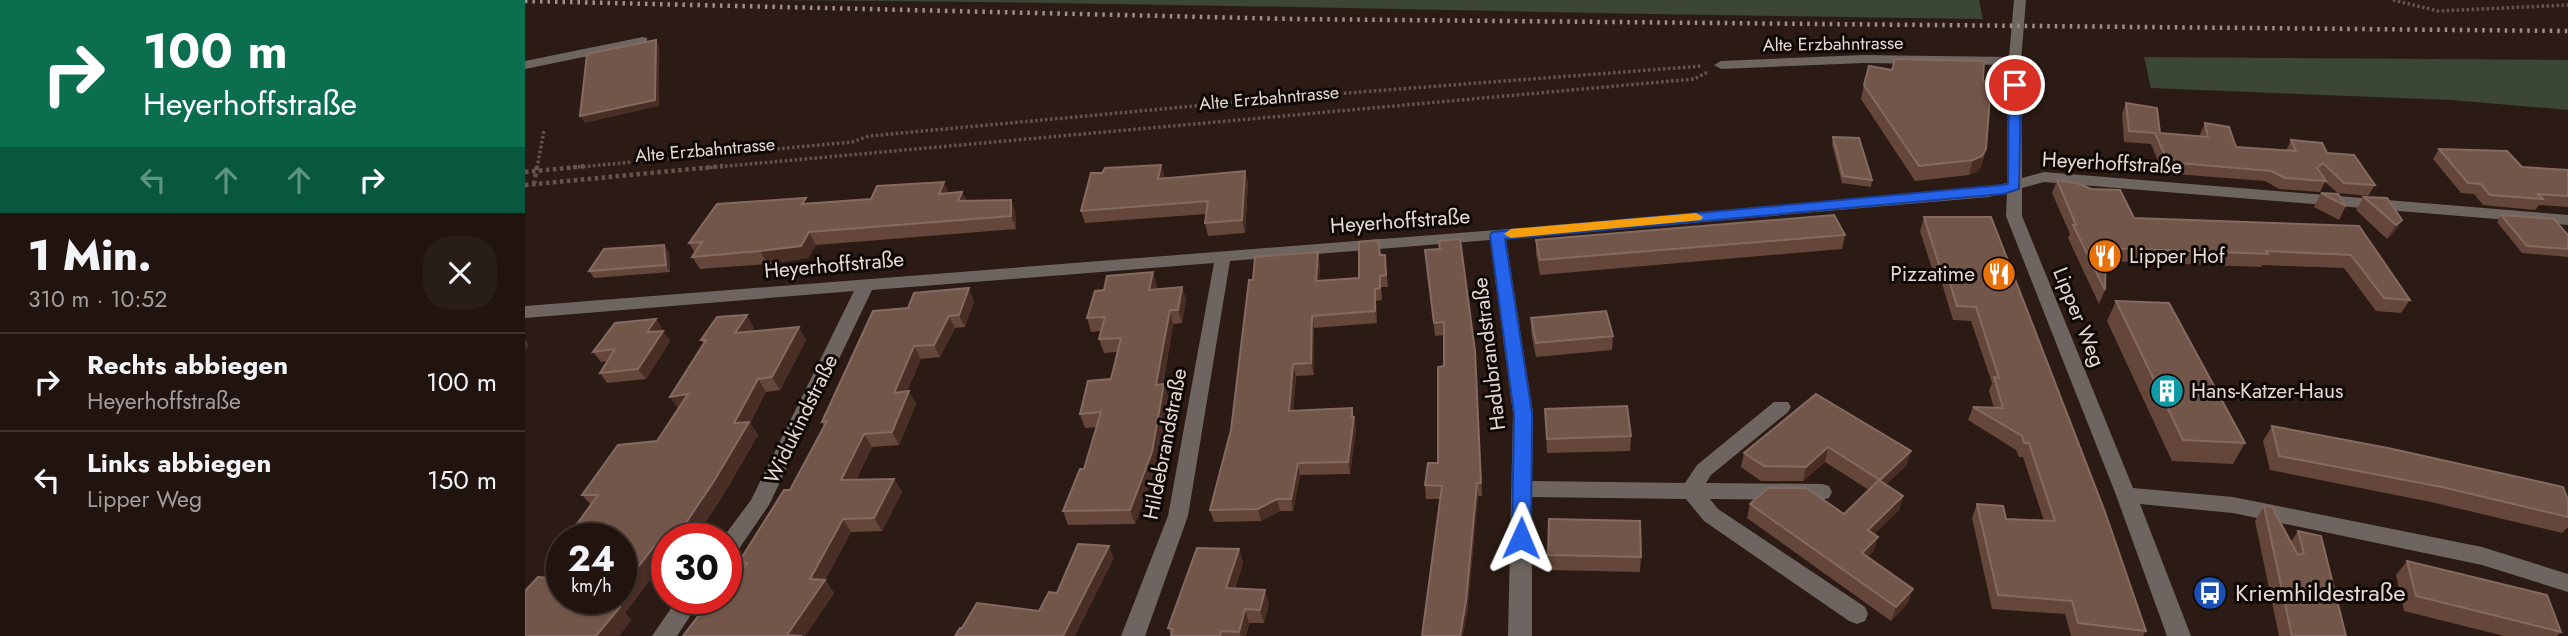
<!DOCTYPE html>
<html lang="de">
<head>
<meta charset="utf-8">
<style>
	:root { --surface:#21140f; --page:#291d18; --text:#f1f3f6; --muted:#a29e9e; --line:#3e332f }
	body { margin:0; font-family:Jost,sans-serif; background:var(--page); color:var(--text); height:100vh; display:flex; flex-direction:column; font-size:26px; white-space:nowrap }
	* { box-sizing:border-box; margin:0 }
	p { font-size:23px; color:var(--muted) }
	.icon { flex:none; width:38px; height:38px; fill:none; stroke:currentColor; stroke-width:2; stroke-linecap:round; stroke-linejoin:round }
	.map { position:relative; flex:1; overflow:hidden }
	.sheet { display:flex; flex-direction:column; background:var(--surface); width:525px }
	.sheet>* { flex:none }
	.guide { background:#0b6e4f; color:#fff; overflow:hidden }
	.speed { position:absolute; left:21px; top:523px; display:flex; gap:14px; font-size:35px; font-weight:700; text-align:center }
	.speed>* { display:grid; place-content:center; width:91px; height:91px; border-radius:50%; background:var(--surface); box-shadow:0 2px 5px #0004,0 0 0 2px var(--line); line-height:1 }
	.speed small { font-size:18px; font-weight:400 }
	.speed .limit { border:10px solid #d22; background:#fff; color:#111 }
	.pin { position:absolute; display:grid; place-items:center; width:60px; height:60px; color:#fff; margin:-30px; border:4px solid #fff; border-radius:50%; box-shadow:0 2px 7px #0007 }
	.me { position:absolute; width:77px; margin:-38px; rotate:1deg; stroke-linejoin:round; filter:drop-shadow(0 0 5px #0008) }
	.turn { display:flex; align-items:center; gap:24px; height:147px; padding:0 28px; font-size:32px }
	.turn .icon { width:91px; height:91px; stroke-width:2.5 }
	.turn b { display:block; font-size:49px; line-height:60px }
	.lanes { display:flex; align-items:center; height:66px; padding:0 28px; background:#0003; justify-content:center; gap:35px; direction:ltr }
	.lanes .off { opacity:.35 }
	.round { display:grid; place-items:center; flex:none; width:74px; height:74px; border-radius:28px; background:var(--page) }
	.summary { display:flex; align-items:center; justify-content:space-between; height:119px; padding:0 28px }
	h1 { font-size:42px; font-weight:800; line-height:52px }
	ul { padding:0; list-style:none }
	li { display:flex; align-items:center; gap:21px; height:98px; padding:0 28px; border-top:2px solid var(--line) }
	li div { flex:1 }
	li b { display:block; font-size:26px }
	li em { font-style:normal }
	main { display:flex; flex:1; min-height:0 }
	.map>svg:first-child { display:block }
</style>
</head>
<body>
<main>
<section class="sheet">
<div class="guide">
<div class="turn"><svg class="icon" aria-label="right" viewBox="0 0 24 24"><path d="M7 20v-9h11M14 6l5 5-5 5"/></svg><div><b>100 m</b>Heyerhoffstraße</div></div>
<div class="lanes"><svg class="icon off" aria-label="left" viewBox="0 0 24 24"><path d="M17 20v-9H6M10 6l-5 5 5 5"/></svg><svg class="icon off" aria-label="ahead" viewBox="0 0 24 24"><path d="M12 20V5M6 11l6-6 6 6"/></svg><svg class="icon off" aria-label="ahead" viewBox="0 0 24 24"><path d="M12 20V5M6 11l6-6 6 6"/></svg><svg class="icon" aria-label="right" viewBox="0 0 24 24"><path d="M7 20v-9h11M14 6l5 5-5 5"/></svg></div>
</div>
<div class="summary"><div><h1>1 Min.</h1><p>310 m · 10:52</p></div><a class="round"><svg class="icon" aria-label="close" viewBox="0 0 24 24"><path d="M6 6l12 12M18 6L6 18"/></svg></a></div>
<ul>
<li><svg class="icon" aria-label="right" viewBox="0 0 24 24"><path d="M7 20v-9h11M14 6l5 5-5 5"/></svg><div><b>Rechts abbiegen</b><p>Heyerhoffstraße</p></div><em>100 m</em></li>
<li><svg class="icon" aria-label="left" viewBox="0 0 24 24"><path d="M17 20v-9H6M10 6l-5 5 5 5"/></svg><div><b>Links abbiegen</b><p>Lipper Weg</p></div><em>150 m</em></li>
</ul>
</section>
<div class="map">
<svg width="2043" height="636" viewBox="0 0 2043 636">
	<rect width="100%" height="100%" fill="#2c1b14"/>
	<g fill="#3b4634">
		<path d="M 223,0 L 1454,0 L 1458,19 C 1046,14 635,2 223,0 Z"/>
		<path d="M 1619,57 L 2043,60 L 2043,110 L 1926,100 L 1626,88 Z"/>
	</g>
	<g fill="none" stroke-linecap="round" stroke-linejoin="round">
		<g stroke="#64544e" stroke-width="3.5" stroke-dasharray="2.5 2.5" stroke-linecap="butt">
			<path d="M 1868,0 L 1913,11 L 2043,5"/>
			<path d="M 12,168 L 19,130"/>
			<path d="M 43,168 L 327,142 L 344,136 L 756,98 L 1177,66"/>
			<path d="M 180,168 L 1169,79 L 1183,72"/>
		</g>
		<g stroke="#64544e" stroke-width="4.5" stroke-dasharray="3.5 3.5" stroke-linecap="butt">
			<path d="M 0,172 L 62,166"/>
			<path d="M 9,184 L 12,166"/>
			<path d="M 0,185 L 198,166"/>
		</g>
		<g fill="#6e6560" fill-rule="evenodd">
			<path d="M 1489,0 L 1501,0 L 1496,61 L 1497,178 L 1519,172 L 2043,215 L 2043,225 L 1519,182 L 1497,188 L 1497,216 L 1608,488 L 1708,497 L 1957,547 L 2043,574 L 2043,592 L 1957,565 L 1708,513 L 1615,504 L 1666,636 L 1642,636 L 1591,495 L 1481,216 L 1482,192 L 1464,197 L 981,239 L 1008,413 L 1007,481 L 1160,483 L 1172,465 L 1249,402 L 1263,402 L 1266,407 L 1263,412 L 1186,475 L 1181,483 L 1297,484 L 1304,486 L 1307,492 L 1304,498 L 1297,500 L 1185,499 L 1193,509 L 1340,607 L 1343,614 L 1340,621 L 1332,624 L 1324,621 L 1179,521 L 1161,499 L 1007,497 L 1007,636 L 983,636 L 988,413 L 965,240 L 705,261 L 663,516 L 620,636 L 596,636 L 643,516 L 689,263 L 347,290 L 244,505 L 209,556 L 201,559 L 201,539 L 197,539 L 226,500 L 329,291 L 0,318 L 0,306 L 972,230 L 1463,187 L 1482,183 L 1483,65 L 1339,63 L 1196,69 L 1189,65 L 1196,61 L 1339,55 L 1484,57 Z"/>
			<path d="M 118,37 L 122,38 L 122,44 L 0,69 L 0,61 Z"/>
			<path d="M 153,598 L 177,598 L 152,636 L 127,636 Z"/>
		</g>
		<path stroke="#9c8e88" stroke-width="4.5" stroke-dasharray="2.5 5" stroke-linecap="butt" d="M 0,1 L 766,19 L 2043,31"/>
	</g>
	<g fill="#64463a">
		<path d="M 1458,81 L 1461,149 L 1457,164 L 1453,171 L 1444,175 L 1390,181 L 1336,99 L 1339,85 Z"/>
		<path d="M 1601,103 L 1635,133 L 1676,137 L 1675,134 L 1680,123 L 1711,147 L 1761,151 L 1766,140 L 1802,153 L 1850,185 L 1843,196 L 1813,193 L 1800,182 L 1795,192 L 1754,189 L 1740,181 L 1638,173 L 1626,144 L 1599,142 L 1597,114 Z"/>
		<path d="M 1308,137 L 1347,180 L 1346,187 L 1317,183 L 1307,144 Z"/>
		<path d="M 1914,149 L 1997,167 L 2043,170 L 2043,207 L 2014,205 L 2010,210 L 1958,205 L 1949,194 L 1936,193 L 1908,159 Z"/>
		<path d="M 720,171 L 723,183 L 720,233 L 683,236 L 680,223 L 681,214 L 560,223 L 556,211 L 640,177 L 639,178 Z"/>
		<path d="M 1532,180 L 1609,218 L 1834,226 L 1885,300 L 1876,313 L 1851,311 L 1819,268 L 1737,265 L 1736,267 L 1581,261 L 1580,290 L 1574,304 L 1543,238 L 1545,234 L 1527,193 Z"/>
		<path d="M 419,182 L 423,193 L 437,192 L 441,200 L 486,200 L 490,212 L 491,229 L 291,245 L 283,258 L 243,264 L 175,269 L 167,257 L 170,253 L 164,243 L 284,203 L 346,199 Z"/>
		<path d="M 1796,193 L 1821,206 L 1814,220 L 1789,207 Z"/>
		<path d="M 1839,197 L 1877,220 L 1868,234 L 1862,239 L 1831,210 Z"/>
		<path d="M 1976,215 L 2043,235 L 2043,257 L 1997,253 L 1972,222 Z"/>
		<path d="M 1399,217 L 1466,217 L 1621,631 L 1618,636 L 1546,636 L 1540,614 L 1467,609 L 1447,518 L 1452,504 L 1481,519 L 1519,521 L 1498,457 L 1494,457 L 1491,450 L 1443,420 L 1448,407 L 1469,408 L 1464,391 L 1467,383 L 1446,321 L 1428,320 L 1417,284 L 1412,284 L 1395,231 Z"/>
		<path d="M 1320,235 L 1317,249 L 1015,275 L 1011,254 L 1011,240 Z"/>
		<path d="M 900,250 L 950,351 L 957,496 L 953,496 L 942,614 L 915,499 L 901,499 L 900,485 L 913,463 L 919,366 L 919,335 L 910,336 Z"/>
		<path d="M 144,252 L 145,272 L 69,278 L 64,271 Z"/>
		<path d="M 860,255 L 863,287 L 856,287 L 857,300 L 851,301 L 852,323 L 789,328 L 789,375 L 771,376 L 768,411 L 827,408 L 831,429 L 825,474 L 775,475 L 768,511 L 755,511 L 736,521 L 689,522 L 685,510 L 706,430 L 728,280 L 795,263 L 794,281 L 834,278 Z"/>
		<path d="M 632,286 L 631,289 L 657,287 L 661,300 L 657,323 L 648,324 L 643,355 L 638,384 L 644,398 L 631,466 L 610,524 L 543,525 L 538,511 L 559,469 L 572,427 L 560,428 L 555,414 L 586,379 L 593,352 L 579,353 L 574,339 L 576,331 L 566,332 L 562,318 Z"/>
		<path d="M 449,301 L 440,327 L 430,328 L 415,357 L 396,359 L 382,391 L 391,404 L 374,445 L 347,447 L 331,480 L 369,479 L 377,492 L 357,531 L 326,532 L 300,580 L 309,593 L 280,636 L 190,608 L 218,568 L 214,562 L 265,490 L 299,426 L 297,422 L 348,311 Z"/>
		<path d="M 1591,301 L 1720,443 L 1708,464 L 1647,461 L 1582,321 Z"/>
		<path d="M 1006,318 L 1088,336 L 1087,350 L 1011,357 L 1006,332 Z"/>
		<path d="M 131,319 L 138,330 L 137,331 L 145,341 L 121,379 L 82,383 L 75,373 L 82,361 L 76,362 L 68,352 Z"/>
		<path d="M 229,328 L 227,331 L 281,340 L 255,390 L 241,392 L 225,423 L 233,435 L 199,494 L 169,539 L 142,539 L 142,557 L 100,613 L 106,620 L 94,636 L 0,636 L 37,598 L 73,537 L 63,537 L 52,524 L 66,505 L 57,495 L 132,441 L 153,408 L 179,344 L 176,340 Z"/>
		<path d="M 1291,394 L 1386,451 L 1381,466 L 1361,484 L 1378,496 L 1374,510 L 1349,534 L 1349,551 L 1342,557 L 1383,603 L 1366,621 L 1222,518 L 1225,504 L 1319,514 L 1344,490 L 1300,462 L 1278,481 L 1236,481 L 1216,467 L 1219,453 Z"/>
		<path d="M 1020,409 L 1106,436 L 1105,451 L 1022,453 Z"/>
		<path d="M 1747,426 L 2043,500 L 2043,527 L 2037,533 L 1906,502 L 1745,470 L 1738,441 Z"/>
		<path d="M 1739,506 L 1766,542 L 1773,531 L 1821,636 L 1754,636 L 1730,521 Z"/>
		<path d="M 1024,519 L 1116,557 L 1115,572 L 1023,570 Z"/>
		<path d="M 714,549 L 718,563 L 710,589 L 744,603 L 739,623 L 724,623 L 721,636 L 646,636 L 643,628 Z"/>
		<path d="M 1882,561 L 2036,632 L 2032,636 L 1979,636 L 1879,611 L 1871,575 Z"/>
	</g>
	<g fill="#482e24">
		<path d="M 131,40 L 134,46 L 134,106 L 60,123 L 55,116 Z"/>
		<path d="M 1461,149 L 1457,164 L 1453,171 L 1444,175 L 1448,160 Z"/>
		<path d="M 636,165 L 640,177 L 637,191 L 633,179 Z"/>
		<path d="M 720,171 L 723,183 L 720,233 L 717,220 Z"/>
		<path d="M 419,182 L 424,194 L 414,194 Z"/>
		<path d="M 437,192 L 442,204 L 433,201 Z"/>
		<path d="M 486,200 L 490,212 L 491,229 L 486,216 Z"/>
		<path d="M 1877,220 L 1868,234 L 1862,239 L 1871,225 Z"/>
		<path d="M 284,232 L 291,245 L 283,258 L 243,264 L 235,251 Z"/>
		<path d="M 139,245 L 144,252 L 145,272 L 141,265 Z"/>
		<path d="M 793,252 L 795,263 L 793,293 L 791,281 Z"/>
		<path d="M 628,272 L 632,286 L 628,303 L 624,290 Z"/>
		<path d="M 657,287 L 661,300 L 657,323 L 653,310 Z"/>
		<path d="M 444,288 L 449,301 L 440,327 L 434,315 Z"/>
		<path d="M 850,289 L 851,301 L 852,323 L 850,311 Z"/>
		<path d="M 645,310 L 648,324 L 635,398 L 631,385 Z"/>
		<path d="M 222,315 L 229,328 L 218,346 L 210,333 Z"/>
		<path d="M 424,316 L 430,328 L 415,357 L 409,345 Z"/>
		<path d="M 787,316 L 789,328 L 789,375 L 786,363 Z"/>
		<path d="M 131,319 L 138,330 L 129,342 L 122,332 Z"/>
		<path d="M 274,327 L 281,340 L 255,390 L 247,377 Z"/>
		<path d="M 138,331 L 145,341 L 121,379 L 113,369 Z"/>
		<path d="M 0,339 L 4,345 L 0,350 Z"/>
		<path d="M 389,346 L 396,359 L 376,406 L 369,393 Z"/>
		<path d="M 768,364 L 771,376 L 767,423 L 764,411 Z"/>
		<path d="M 233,379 L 241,392 L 225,423 L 233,435 L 199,494 L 169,539 L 150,539 Z"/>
		<path d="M 639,384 L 644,398 L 631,466 L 610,524 L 605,510 Z"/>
		<path d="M 384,391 L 391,404 L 374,445 L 367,432 Z"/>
		<path d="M 163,394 L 154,410 L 145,397 Z"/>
		<path d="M 827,408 L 831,429 L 825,474 L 823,462 Z"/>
		<path d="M 339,434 L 347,447 L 324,493 L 316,480 Z"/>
		<path d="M 1303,447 L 1300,462 L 1278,481 L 1281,467 Z"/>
		<path d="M 1386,451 L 1381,466 L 1350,494 L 1355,480 Z"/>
		<path d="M 773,463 L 775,475 L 768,511 L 766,499 Z"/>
		<path d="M 369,479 L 377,492 L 357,531 L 349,518 Z"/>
		<path d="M 952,483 L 953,496 L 942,614 L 938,636 L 935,636 Z"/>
		<path d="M 1378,496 L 1374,510 L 1339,544 L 1343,530 Z"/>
		<path d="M 752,499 L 755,511 L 736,521 L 733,509 Z"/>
		<path d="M 318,519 L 326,532 L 300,580 L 309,593 L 280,636 L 262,635 L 285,579 Z"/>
		<path d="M 1353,537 L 1349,551 L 1332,567 L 1337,553 Z"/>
		<path d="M 134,540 L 142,549 L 142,557 L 100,613 L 106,620 L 94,636 L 71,636 L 83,606 L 89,598 L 96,598 L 96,589 Z"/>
		<path d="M 584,546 L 589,558 L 550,636 L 538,636 Z"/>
		<path d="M 714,549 L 718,563 L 705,602 L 701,588 Z"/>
		<path d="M 1388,589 L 1383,603 L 1366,621 L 1371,607 Z"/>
		<path d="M 740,590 L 744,603 L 739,623 L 735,610 Z"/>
		<path d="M 720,609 L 724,623 L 721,636 L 716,636 L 714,632 Z"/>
	</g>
	<g fill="#72564a" stroke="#846a60" stroke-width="2">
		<path d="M 131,40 L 130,100 L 55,116 L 62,54 Z"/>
		<path d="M 1370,59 L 1459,61 L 1458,81 L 1466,82 L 1461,149 L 1457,156 L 1448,160 L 1394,166 L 1339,85 L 1344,66 L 1367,70 Z"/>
		<path d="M 1601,103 L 1632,108 L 1635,133 L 1683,137 L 1680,123 L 1704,127 L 1711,147 L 1771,151 L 1766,140 L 1797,143 L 1802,153 L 1829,155 L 1850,185 L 1819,183 L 1798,163 L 1792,168 L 1801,181 L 1760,178 L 1746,171 L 1643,162 L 1630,133 L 1604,131 Z"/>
		<path d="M 1308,137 L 1334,138 L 1347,180 L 1318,176 Z"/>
		<path d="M 1914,149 L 1982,151 L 1997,167 L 2043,170 L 2043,196 L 2013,194 L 2018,199 L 1965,195 L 1956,184 L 1943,183 Z"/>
		<path d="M 636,165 L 633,179 L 720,171 L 717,220 L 680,223 L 683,201 L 556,211 L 566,173 L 577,173 L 580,168 Z"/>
		<path d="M 1532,180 L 1555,184 L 1566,189 L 1595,190 L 1609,218 L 1834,226 L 1885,300 L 1859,298 L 1826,255 L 1741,251 L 1743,254 L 1581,248 L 1580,290 L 1548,225 L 1551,225 Z"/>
		<path d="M 419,182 L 414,194 L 437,192 L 433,201 L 486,200 L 486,216 L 284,232 L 276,246 L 235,251 L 167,257 L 177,242 L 164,243 L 192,204 L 281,198 L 277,204 L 346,199 L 352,186 Z"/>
		<path d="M 1796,193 L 1813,194 L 1821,206 Z"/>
		<path d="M 1839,197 L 1862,198 L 1877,220 L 1871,225 Z"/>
		<path d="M 1309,215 L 1320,235 L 1015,260 L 1011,240 Z"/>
		<path d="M 1976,215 L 2029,219 L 2043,235 L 2043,249 L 2002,246 Z"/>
		<path d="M 1399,217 L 1466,217 L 1580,512 L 1621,631 L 1553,623 L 1547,601 L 1473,595 L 1452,504 L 1478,506 L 1481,519 L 1530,521 L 1504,443 L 1499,443 L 1497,436 L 1448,407 L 1478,408 L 1469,377 L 1474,378 L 1451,307 L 1432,306 L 1421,271 L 1416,271 Z"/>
		<path d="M 935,239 L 950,351 L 956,483 L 952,483 L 941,601 L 935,636 L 897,636 L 917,486 L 900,485 L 903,463 L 913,463 L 913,367 L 919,366 L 919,322 L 909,323 L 900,250 L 915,249 L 914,241 Z"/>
		<path d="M 853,240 L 855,255 L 860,255 L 861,275 L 855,276 L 855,288 L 850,289 L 850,311 L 787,316 L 786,363 L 768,364 L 764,411 L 827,408 L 827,417 L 829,417 L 823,462 L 773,463 L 766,499 L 752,499 L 733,509 L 685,510 L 706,430 L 724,280 L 728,280 L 730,257 L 793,252 L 791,281 L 834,278 L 834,242 Z"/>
		<path d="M 139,245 L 141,265 L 64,271 L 79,249 Z"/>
		<path d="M 628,272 L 624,290 L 657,287 L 653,310 L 645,310 L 639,341 L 631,385 L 639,384 L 627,452 L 605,510 L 538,511 L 555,469 L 559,469 L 576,412 L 555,414 L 563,381 L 586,379 L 596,338 L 574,339 L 580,317 L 562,318 L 570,291 L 579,290 L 582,276 Z"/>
		<path d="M 444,288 L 434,315 L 424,316 L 409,345 L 389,346 L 369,393 L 384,391 L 367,432 L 339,434 L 316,480 L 369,479 L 349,518 L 318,519 L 285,579 L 300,580 L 262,635 L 277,636 L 158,636 L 180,607 L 190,608 L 197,598 L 201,598 L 201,592 L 222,563 L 214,562 L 259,490 L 265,490 L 302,421 L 297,422 L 348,311 L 383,308 L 389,293 Z"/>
		<path d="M 1591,301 L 1644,303 L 1720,443 L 1658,440 Z"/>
		<path d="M 1081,311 L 1088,336 L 1011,343 L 1006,318 Z"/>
		<path d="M 222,315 L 210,333 L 274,327 L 247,377 L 233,379 L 209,423 L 224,422 L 189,481 L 150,539 L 134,540 L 96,589 L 96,539 L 71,539 L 83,524 L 52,524 L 73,495 L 57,495 L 93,445 L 132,441 L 163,394 L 145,397 L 181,340 L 176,340 L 192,317 Z"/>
		<path d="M 131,319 L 122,332 L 138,331 L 113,369 L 75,373 L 90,349 L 68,352 L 90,323 Z"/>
		<path d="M 1291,394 L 1386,451 L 1355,480 L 1303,447 L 1281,467 L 1239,466 L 1219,453 Z"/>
		<path d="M 1102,406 L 1106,436 L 1022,439 L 1020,409 Z"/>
		<path d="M 1747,426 L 1863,448 L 2038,487 L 2043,500 L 2043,517 L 1917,487 L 1754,456 Z"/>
		<path d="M 1354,480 L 1378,496 L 1343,530 L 1353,537 L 1337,553 L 1388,589 L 1371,607 L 1225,504 L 1243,488 L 1281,488 L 1319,514 Z"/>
		<path d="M 1739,506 L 1747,507 L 1773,555 L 1779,553 L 1773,531 L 1796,536 L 1821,636 L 1767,636 Z"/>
		<path d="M 1024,519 L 1115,521 L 1116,557 L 1023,555 Z"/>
		<path d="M 553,544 L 584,546 L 538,636 L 430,636 L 435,628 L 437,628 L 452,603 L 514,611 L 524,592 L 532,593 Z"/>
		<path d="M 672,548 L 714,549 L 701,588 L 740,590 L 735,610 L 720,609 L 714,632 L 696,631 L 695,636 L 646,636 L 648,629 L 643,628 Z"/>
		<path d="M 1882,561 L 2022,595 L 2036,632 L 1891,596 Z"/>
		<path d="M 13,577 L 37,579 L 37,598 L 89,598 L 83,606 L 95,607 L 71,636 L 0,636 L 0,591 Z"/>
	</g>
	<path fill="#2563eb" stroke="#184099" stroke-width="2" d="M 1490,81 L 1496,85 L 1494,189 L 1478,194 L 980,239 L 1007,413 L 1006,538 L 1003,544 L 996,546 L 989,544 L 987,538 L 989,413 L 965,235 L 967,232 L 1477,185 L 1483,184 L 1484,85 Z"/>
	<path fill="#f59e0b" d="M 1171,213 L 1178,217 L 1176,220 L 986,238 L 979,234 L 986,229 Z"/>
	<defs>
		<g id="restaurant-disc" transform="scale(1.75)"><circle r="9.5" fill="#e8710a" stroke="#0f0805"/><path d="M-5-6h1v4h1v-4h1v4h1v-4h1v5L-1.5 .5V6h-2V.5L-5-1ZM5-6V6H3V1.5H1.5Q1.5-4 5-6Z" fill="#fff"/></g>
		<g id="building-disc" transform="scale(1.75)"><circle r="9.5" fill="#0f9aa8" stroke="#0f0805"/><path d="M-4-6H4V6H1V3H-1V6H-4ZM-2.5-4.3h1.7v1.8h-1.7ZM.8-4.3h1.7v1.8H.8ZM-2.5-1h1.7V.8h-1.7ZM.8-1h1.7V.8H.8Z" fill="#fff"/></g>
		<g id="bus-disc" transform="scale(1.75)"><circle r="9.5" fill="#1a4fb4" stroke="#0f0805"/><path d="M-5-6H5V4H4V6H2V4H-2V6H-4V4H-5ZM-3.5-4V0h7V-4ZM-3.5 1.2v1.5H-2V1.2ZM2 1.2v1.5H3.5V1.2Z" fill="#fff"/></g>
	</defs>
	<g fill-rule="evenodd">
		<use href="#restaurant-disc" x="1580" y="256"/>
		<use href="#restaurant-disc" x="1474" y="274"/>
		<use href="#building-disc" x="1642" y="391"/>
		<use href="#bus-disc" x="1685" y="593"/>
	</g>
	<g text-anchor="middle" stroke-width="6" stroke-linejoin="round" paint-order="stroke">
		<g font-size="18" fill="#e5d9d4" stroke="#0f0805">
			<text transform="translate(1308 44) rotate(-1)" y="6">Alte Erzbahntrasse</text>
			<text transform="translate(744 98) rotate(-5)" y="6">Alte Erzbahntrasse</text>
			<text transform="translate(180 150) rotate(-5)" y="6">Alte Erzbahntrasse</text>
		</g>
		<g font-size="21" fill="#e5d9d4" stroke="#0f0805">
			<text transform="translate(1587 163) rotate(3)" y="7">Heyerhoffstraße</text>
			<text transform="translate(875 221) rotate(-4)" y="7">Heyerhoffstraße</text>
			<text transform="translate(309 265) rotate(-5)" y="7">Heyerhoffstraße</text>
			<text transform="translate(1554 317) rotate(68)" y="7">Lipper Weg</text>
			<text transform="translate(964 354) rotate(-97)" y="7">Hadubrandstraße</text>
			<text transform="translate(276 419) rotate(-64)" y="7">Widukindstraße</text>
			<text transform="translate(640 444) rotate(-79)" y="7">Hildebrandstraße</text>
		</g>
		<g font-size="21" fill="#e5d9d4" stroke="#0f0805" text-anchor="start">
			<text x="1604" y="263">Lipper Hof</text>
			<text x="1450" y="281" text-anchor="end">Pizzatime</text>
			<text x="1666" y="398">Hans-Katzer-Haus</text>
		</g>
		<g font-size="24" fill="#e5d9d4" stroke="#0f0805" text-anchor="start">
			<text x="1710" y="601">Kriemhildestraße</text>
		</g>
	</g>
</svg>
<div class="speed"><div>24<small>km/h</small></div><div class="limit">30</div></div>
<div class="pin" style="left:1490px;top:85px;background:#d93025"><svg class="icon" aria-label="arrive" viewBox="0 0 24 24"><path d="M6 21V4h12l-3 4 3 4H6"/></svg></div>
<svg class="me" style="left:996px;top:538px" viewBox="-20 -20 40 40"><path d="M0-17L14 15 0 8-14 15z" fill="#2563eb" stroke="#fff" stroke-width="4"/></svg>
</div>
</main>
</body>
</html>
